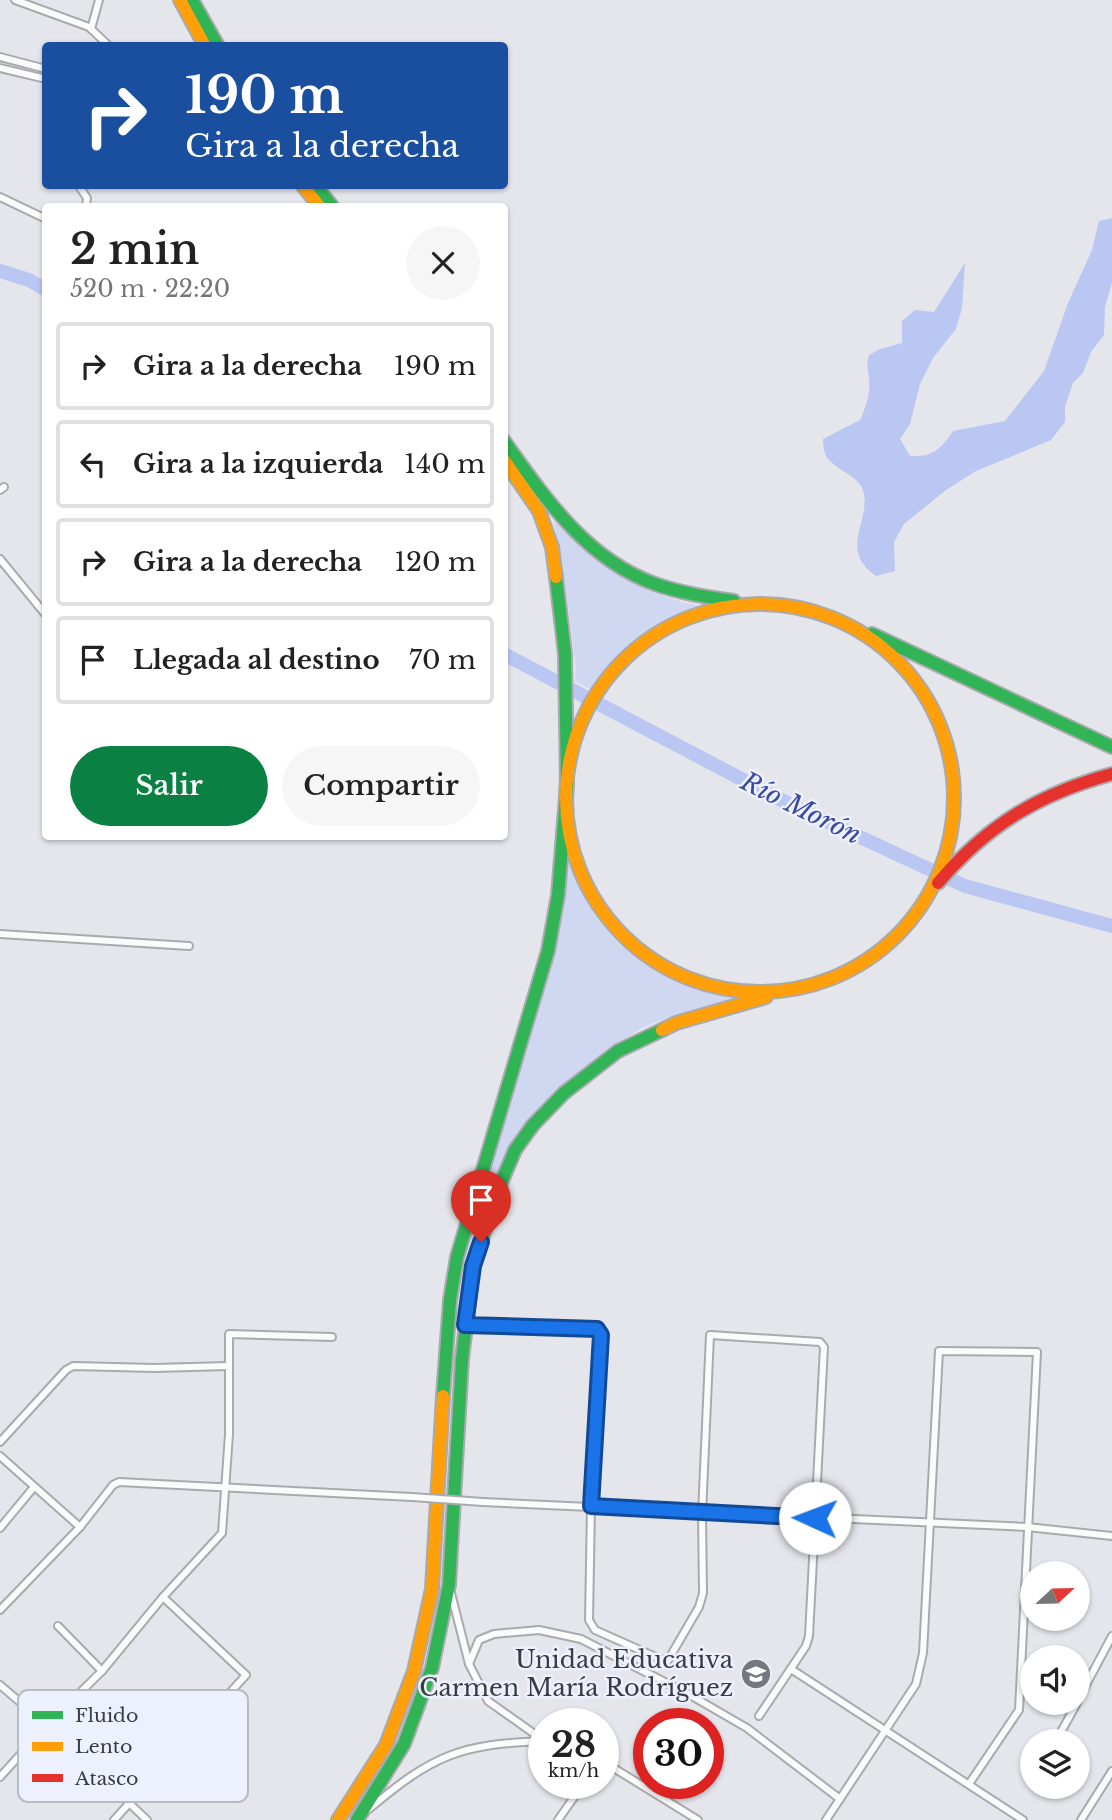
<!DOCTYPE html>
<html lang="es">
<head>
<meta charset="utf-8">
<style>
	:root { --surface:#fff; --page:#f6f6f6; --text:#222; --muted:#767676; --line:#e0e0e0; --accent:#0b8043 }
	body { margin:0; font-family:"Libre Baskerville",serif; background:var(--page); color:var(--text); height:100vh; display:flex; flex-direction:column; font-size:26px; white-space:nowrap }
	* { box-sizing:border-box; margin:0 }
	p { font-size:23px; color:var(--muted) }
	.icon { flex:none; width:38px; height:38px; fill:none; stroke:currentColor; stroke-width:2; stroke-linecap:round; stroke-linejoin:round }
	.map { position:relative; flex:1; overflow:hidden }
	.drawer { position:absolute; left:42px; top:203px; width:466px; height:637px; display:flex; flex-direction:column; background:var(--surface); border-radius:7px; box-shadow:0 2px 5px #0004 }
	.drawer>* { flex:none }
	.guide { position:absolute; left:42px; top:42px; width:466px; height:147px; border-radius:7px; box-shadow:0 2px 5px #0004; background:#1a4fa0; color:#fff; overflow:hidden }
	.needle { width:46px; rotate:68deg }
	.fabs { position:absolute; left:1020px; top:1561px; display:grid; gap:14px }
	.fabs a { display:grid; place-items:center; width:70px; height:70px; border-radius:50%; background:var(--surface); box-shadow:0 2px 5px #0004; font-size:35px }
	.speed { position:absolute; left:528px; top:1708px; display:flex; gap:14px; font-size:35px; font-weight:700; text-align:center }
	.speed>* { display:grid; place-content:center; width:91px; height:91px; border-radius:50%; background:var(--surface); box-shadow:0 2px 5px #0004; line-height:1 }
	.speed small { font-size:18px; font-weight:400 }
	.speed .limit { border:10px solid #d22; background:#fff; color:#111 }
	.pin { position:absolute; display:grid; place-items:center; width:60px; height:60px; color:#fff; margin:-72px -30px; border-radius:50% 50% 50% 0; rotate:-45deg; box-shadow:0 0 7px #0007 }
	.pin .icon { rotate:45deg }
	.me { position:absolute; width:77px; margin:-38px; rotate:272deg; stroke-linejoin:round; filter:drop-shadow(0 0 5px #0008) }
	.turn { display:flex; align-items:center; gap:24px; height:147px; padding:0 28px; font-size:32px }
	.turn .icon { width:91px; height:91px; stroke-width:2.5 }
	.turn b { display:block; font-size:49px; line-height:60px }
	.round { display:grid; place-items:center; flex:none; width:74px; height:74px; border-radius:37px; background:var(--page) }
	.summary { display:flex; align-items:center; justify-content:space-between; height:119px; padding:0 28px }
	h1 { font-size:42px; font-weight:600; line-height:52px }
	.cta { display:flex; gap:14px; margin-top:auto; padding:14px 28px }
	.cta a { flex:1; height:80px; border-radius:42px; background:var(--accent); color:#fff; font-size:28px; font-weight:600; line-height:80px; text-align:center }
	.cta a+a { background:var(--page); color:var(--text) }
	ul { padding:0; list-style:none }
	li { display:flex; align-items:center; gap:21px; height:88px; margin:0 14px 10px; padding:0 14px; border:4px solid var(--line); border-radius:7px }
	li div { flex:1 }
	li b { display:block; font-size:26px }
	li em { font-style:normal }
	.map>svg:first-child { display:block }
</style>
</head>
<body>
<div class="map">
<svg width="1112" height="1820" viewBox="0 0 1112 1820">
	<rect width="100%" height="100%" fill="#e4e6ec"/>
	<g fill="#d0d7f1">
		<path d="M 553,521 C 571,536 588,555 608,568 C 635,586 668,600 700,606 C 645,628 628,645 590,689 L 575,681 L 576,670 L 562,558 Z"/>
		<path d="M 568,862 C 576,878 582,896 592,911 C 618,950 656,976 700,990 C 712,994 726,994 738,995 L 738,998 C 705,1008 671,1013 640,1029 C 622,1039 605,1053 588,1067 C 575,1077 559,1088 547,1101 C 504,1148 484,1208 467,1268 L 463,1268 L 497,1141 L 552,963 L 563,911 Z"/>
	</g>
	<path fill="#bbc7f3" d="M 1112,218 L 1112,283 L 1105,307 L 1104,335 L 1091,352 L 1083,373 L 1073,383 L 1065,407 L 1065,422 L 1051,440 L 976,471 L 946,490 L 904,524 L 894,542 L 895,571 L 876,576 C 839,551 869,523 864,494 C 861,475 835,471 826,456 C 824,452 823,444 823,439 L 860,420 C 866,407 871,393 869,378 C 868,368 866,366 869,355 L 880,349 L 902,343 L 902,321 L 915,310 L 934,312 L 965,263 L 962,308 L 956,329 L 933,358 L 920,384 L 910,424 L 900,439 L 910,456 C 933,457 940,450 953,431 L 1005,421 L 1044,371 L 1068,303 L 1092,250 L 1099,221 Z"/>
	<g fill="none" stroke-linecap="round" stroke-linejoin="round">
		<g stroke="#bbc7f3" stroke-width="14">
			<path d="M 0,271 L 29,280 L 46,290"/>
			<path d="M 504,654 L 785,802 L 965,886 L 1112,926"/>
		</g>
		<g stroke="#a8aaae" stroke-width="10">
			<g id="street">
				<path d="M 15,0 L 89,27 L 109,46"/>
				<path d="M 91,29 L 99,0"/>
				<path d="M 0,57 L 46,69"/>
				<path d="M 0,68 L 46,79"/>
				<path d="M 79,186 L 87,198 L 86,206"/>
				<path d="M 0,197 L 46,219"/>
				<path d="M 0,490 L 4,487"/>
				<path d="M 0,559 L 46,615"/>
				<path d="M 0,934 L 189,946"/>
				<path d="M 465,1325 L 597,1329 L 601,1335 L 591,1506 L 589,1620 L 595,1630 L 667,1662 L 699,1607 L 703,1593 L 702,1514 L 710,1335 L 820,1342 L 824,1347 L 809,1636 L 806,1646 L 759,1716"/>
				<path d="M 0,1442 L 66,1370 L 73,1366 L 154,1368 L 228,1366"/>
				<path d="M 0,1456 L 80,1527"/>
				<path d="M 483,1502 L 1027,1527 L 1112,1536"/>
				<path d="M 0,1528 L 34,1487"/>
				<path d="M 451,1593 L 469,1664 L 488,1701 L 543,1740"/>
				<path d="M 0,1610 L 80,1527 L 113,1485 L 119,1482 L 412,1497"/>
				<path d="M 58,1626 L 102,1671"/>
				<path d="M 469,1664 L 479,1640 L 494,1634 L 539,1630 L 581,1639 L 690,1695 L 747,1728 L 840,1799"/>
				<path d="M 791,1669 L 1023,1820"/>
				<path d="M 0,1685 L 47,1725 L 147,1820"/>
				<path d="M 1078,1700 L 1112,1636"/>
				<path d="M 1056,1741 L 1077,1703"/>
				<path d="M 604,1762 L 698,1820"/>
				<path d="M 0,1777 L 47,1725 L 102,1671 L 163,1597 L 222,1533 L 229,1434 L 229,1334 L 332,1337"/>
				<path d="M 369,1809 C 433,1755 460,1744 544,1741"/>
				<path d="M 114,1820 L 246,1675 L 163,1597"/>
				<path d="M 558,1820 L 584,1783"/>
				<path d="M 826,1820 L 916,1684 L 923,1653 L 939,1351 L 1037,1352 L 1019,1710 L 969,1784"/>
				<path d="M 1081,1820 L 1112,1771"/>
			</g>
		</g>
		<g stroke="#a8aaae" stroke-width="16">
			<g id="fast">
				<path d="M 192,0 L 218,46"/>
				<path d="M 316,186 L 332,206"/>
				<path d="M 504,441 C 545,498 586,559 655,584 C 680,593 707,597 734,601"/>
				<path d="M 872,634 L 1112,747"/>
				<path d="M 443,1396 L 450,1300 L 457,1257 L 548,951 L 558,895 L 567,785 L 565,654 L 556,577"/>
				<path d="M 357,1820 L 404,1744 L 432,1668 L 449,1585 L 462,1359 L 473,1266 L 498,1190 L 515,1150 L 533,1125 L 564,1093 L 618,1051 L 662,1030"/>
			</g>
		</g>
		<g stroke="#a8aaae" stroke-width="16">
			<g id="slow">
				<path d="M 180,0 L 205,46"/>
				<path d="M 303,186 L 319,206"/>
				<path d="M 504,460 L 539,511 L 552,547 L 556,577"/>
				<circle cx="760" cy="798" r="194"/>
				<path d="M 662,1030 L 676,1023 L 766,997"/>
				<path d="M 338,1820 L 386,1745 L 414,1671 L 432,1589 L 443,1396"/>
			</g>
		</g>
		<g stroke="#a8aaae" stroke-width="16">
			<path id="jam" d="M 938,883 C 987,825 1039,794 1112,774"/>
		</g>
		<use href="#street" stroke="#fbfbfc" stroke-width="6"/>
		<use href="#fast" stroke="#30b455" stroke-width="12"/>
		<use href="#slow" stroke="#ff9f0a" stroke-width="12"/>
		<use href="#jam" stroke="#e5322d" stroke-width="12"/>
		<g stroke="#a8aaae" stroke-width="10" stroke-linecap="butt">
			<path id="street-bridge" d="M 412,1497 L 483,1502"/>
		</g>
		<use href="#street-bridge" stroke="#fbfbfc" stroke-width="6"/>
	</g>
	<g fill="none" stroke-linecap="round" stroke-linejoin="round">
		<g stroke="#114b97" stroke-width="18">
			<path id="route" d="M 481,1242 L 473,1266 L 465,1325 L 597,1329 L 601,1335 L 591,1506 L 815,1518"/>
		</g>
		<use href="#route" stroke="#1a73e8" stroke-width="12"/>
	</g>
	<defs>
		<g id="school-disc" transform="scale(1.575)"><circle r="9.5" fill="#76787d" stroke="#edf1fd"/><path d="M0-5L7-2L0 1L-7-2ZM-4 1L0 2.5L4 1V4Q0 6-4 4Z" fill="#fff"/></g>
	</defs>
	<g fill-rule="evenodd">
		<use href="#school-disc" x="756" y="1674"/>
	</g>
	<g text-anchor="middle" stroke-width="5" stroke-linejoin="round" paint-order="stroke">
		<g font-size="24" fill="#3a3c41" stroke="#edf1fd" text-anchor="end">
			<text x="733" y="1668">Unidad Educativa<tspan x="733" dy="28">Carmen María Rodríguez</tspan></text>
		</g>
		<g font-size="26" font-style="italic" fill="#3c4a9f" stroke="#edf1fd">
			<text transform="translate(801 808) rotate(26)" y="9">Río Morón</text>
		</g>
	</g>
	<rect x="18" y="1690" width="230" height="112" rx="10" fill="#edf1fd" stroke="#b7bbc5" stroke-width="2"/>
	<rect x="32" y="1711" width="31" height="8" fill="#30b455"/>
	<rect x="32" y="1742" width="31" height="9" fill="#ff9f0a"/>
	<rect x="32" y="1774" width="31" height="8" fill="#e5322d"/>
	<g font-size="19" fill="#3a3c41">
		<text x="75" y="1722">Fluido</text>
		<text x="75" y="1753">Lento</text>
		<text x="75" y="1785">Atasco</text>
	</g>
</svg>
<div class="fabs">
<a><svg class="needle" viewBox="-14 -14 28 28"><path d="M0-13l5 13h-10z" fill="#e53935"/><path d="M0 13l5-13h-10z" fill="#767676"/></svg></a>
<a><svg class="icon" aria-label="sound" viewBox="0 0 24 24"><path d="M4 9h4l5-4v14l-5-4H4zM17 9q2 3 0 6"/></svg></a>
<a><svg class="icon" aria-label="layers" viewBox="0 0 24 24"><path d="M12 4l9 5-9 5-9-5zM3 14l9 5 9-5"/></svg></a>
</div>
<div class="speed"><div>28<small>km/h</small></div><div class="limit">30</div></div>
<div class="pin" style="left:481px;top:1242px;background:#d93025"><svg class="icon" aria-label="arrive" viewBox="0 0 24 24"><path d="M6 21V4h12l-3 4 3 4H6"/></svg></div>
<svg class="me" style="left:815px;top:1518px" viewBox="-20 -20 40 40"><circle r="19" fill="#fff"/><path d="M0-13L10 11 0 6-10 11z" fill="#1a73e8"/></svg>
<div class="guide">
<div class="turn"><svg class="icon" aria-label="right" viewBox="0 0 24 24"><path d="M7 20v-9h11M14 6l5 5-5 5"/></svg><div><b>190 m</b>Gira a la derecha</div></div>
</div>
<section class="drawer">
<div class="summary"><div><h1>2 min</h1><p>520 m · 22:20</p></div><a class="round"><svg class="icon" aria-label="close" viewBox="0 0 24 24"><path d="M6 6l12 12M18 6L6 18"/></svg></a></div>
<ul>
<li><svg class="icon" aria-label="right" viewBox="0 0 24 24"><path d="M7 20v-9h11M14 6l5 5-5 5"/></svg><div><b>Gira a la derecha</b></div><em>190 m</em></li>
<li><svg class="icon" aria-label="left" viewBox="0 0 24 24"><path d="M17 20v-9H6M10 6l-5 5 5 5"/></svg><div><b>Gira a la izquierda</b></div><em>140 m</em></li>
<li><svg class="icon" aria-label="right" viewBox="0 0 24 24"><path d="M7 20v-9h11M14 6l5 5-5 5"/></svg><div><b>Gira a la derecha</b></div><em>120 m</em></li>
<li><svg class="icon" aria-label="arrive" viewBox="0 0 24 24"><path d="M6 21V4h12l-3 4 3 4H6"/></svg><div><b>Llegada al destino</b></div><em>70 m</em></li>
</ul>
<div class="cta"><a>Salir</a><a>Compartir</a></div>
</section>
</div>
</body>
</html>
